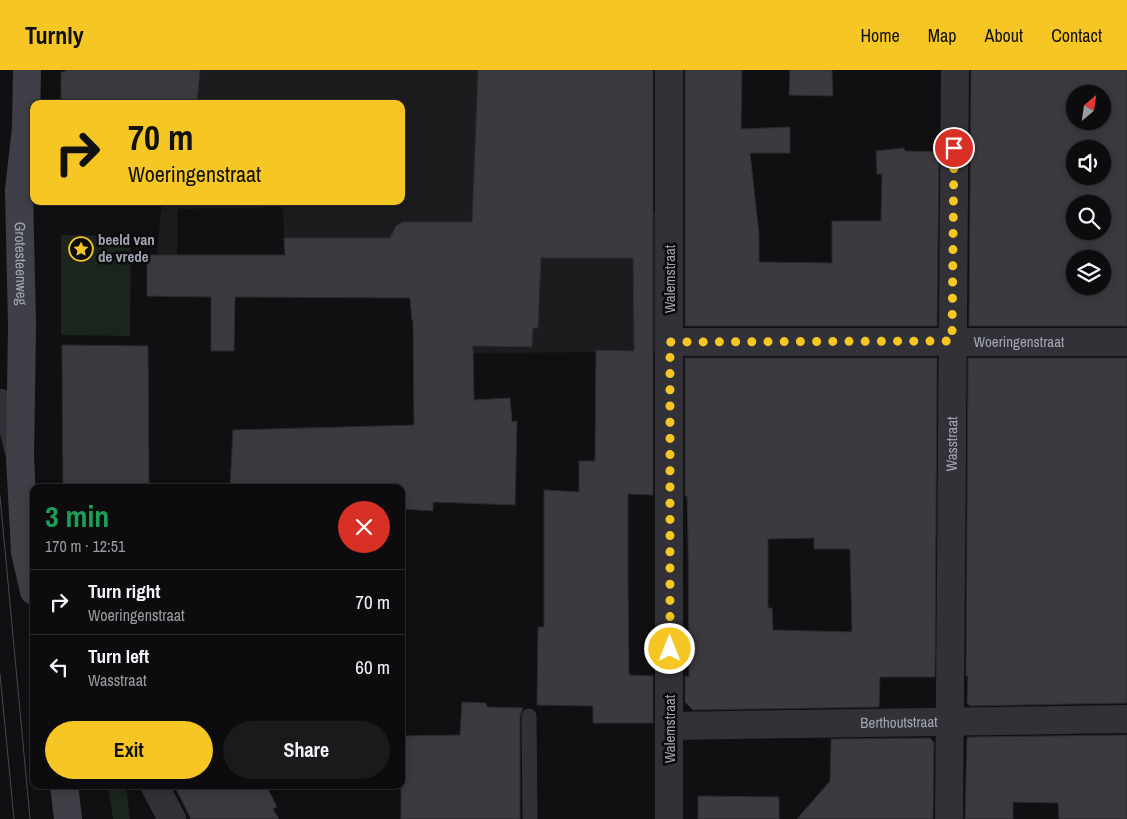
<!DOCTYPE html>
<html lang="en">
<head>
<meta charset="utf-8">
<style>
	:root { --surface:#0c0c0e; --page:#1a1a1c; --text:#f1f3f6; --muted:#9a9b9e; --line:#2c2c2e; --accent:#f6c624 }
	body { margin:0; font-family:"Archivo Narrow",sans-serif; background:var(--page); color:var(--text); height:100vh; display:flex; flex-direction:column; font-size:19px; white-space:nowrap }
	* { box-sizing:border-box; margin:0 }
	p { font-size:16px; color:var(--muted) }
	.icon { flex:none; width:28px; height:28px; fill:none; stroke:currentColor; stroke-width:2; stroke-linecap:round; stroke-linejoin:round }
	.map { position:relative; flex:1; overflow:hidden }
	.side { position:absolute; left:30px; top:414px; width:375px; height:305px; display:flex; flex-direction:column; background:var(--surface); border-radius:10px; box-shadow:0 2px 12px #0003,0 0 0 1px var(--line) }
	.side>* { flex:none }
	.hud { position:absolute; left:30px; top:30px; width:375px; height:105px; border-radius:10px; box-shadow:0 2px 12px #0003,0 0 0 1px var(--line); background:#f6c624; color:#111; overflow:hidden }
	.needle { width:32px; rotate:29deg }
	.buttons { position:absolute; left:1066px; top:15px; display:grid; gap:10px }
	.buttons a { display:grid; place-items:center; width:45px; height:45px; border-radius:50%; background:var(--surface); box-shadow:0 2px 12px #0003,0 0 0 1px var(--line); font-size:25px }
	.pin { position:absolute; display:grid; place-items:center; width:42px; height:42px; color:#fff; margin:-21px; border:2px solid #fff; border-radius:50%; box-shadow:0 1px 5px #0007 }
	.me { position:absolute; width:55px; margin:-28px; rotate:0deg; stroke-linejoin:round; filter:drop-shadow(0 0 4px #0008) }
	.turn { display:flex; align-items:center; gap:18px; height:105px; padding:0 15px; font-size:22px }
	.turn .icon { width:65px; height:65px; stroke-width:2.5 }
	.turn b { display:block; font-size:35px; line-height:42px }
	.round { display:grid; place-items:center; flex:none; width:52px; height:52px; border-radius:26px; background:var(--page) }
	.summary { display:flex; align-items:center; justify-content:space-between; height:85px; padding:0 15px }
	h1 { font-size:30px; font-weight:700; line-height:38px; color:#1e9e55 }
	.primary-button { display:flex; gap:10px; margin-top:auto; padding:10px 15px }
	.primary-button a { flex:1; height:58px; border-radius:30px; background:var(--accent); color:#111; font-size:20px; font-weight:700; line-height:58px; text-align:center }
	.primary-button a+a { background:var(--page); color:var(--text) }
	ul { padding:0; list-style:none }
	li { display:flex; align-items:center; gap:15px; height:65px; padding:0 15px; border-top:1px solid var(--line) }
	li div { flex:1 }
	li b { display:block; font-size:19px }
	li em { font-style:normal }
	header { display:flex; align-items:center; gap:30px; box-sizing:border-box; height:70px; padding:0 25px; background:var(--accent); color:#111 }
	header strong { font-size:24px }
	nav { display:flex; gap:28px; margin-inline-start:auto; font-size:18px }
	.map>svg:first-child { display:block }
</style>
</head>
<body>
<header>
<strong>Turnly</strong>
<nav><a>Home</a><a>Map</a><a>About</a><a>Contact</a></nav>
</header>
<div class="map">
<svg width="1127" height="749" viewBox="0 0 1127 749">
	<rect width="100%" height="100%" fill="#101012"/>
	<path fill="#1c1c1f" d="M 173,0 L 554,0 L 523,142 L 657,142 L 657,282 L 454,283 L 448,174 L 284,168 L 283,137 L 178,139 L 177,185 L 157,185 L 162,131 L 401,131 L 401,34 L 170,34 Z"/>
	<g fill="#1c241e">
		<path d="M 61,165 L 131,166 L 130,266 L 61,265 Z"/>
		<path d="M 108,715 L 126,715 L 130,749 L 113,749 Z"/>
	</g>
	<g fill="#3a3a3f" stroke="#2b2a2e" fill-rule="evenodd">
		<path d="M 65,0 L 200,0 L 197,34 L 61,34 L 61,2 L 65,2 Z"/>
		<path d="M 478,0 L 653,0 L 653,425 L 628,424 L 628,513 L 629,605 L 653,606 L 653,653 L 593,653 L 593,636 L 537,635 L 538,557 L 544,557 L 544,420 L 579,422 L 579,391 L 595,391 L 596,280 L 634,281 L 633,188 L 541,188 L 538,258 L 533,258 L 532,277 L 473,276 L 474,330 L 510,328 L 512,352 L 517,351 L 515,435 L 433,432 L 433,441 L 401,439 L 401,418 L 230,418 L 233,360 L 414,355 L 413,250 L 412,251 L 410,228 L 235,227 L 234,281 L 211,281 L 211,227 L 147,226 L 147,185 L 285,185 L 284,168 L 390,168 L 396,156 L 402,152 L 472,152 Z"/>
		<path d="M 685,0 L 742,0 L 741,59 L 790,57 L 790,83 L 750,83 L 759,164 L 759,192 L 832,193 L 832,151 L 881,151 L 882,104 L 877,104 L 876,81 L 904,78 L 905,81 L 939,82 L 937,256 L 685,256 Z"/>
		<path d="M 790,0 L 832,0 L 833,26 L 789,25 Z"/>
		<path d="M 971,0 L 1127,0 L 1127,256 L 969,256 ZM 1075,24 L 1102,24 L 1102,51 L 1075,51 ZM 1075,79 L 1102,79 L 1102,106 L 1075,106 ZM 1075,134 L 1102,134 L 1102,161 L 1075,161 ZM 1075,189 L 1102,189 L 1102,216 L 1075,216 Z"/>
		<path d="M 62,275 L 148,276 L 149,418 L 63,418 Z"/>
		<path d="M 685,288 L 937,288 L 935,607 L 880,607 L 879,637 L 693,640 L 685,632 L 685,606 L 689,607 L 688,470 L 687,426 L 685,426 ZM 814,468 L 814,479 L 850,479 L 852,562 L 773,560 L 772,538 L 768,538 L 768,469 Z"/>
		<path d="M 968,288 L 1127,288 L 1127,633 L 970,636 L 967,633 L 968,606 L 966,606 Z"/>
		<path d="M 462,632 L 486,633 L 487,637 L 523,638 L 520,646 L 520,749 L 401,749 L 401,666 L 460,665 Z"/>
		<path d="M 1127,665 L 1127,749 L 1059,749 L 1058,733 L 1013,732 L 1013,749 L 965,749 L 967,667 Z"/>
		<path d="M 930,668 L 934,672 L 933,749 L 797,749 L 830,711 L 831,669 Z"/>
		<path d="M 174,715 L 266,715 L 277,737 L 273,739 L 279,749 L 191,749 Z"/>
		<path d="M 698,726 L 779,727 L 779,749 L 698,749 Z"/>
	</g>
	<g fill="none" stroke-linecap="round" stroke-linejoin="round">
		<path stroke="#313137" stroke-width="15" d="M 529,646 L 530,749"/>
		<g stroke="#313137" stroke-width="28">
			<path d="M 669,0 L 669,749"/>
			<path id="s1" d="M 670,272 L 1127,272"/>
			<path d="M 0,333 L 11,350 L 18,379"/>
			<path id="s2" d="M 670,656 L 1127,649"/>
			<path d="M 154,715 L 172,749"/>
			<path id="s3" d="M 949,749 L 955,0"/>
		</g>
		<g stroke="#3f4047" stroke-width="28">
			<path id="s4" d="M 27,0 L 26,58 L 19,120 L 22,256 L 20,387 L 25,482 L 34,521"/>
			<path d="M 64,715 L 68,749"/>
		</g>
		<g stroke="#484950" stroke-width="1">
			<path d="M 0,426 L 30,749"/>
			<path d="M 0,604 L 14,749"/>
		</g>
	</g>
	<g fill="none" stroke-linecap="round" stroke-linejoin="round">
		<path stroke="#f6c624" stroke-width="9" stroke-dasharray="0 16.2" d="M 670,579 L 670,272 L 952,271 L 954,78"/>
	</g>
	<defs>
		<g id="sight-ring" transform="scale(1.25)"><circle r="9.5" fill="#0b0b0d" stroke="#f6c624" stroke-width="1.5"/><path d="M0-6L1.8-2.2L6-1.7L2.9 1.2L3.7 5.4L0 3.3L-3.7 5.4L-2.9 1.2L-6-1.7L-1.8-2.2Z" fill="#f6c624"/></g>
	</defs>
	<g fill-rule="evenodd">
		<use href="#sight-ring" x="81" y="179"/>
	</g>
	<g text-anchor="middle" stroke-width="5" stroke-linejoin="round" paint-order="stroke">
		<g font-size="15" font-weight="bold" fill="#a1a5b3" stroke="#0b0b0d" text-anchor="start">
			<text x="98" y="175">beeld van<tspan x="98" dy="17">de vrede</tspan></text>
		</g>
		<g font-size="15" fill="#a1a5b3" stroke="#0b0b0d">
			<text dy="5" stroke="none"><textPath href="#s4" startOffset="194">Grotesteenweg</textPath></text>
			<text transform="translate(670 209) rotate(-90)" y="5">Walemstraat</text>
			<text dy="5" stroke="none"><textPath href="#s1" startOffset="349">Woeringenstraat</textPath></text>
			<text dy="5" stroke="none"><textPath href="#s3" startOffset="375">Wasstraat</textPath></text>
			<text dy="5" stroke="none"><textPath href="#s2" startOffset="229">Berthoutstraat</textPath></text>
			<text transform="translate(670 659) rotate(-90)" y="5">Walemstraat</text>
		</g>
	</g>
</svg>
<div class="buttons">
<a><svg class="needle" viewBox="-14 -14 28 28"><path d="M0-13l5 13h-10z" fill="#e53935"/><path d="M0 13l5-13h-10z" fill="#9a9b9e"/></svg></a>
<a><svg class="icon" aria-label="sound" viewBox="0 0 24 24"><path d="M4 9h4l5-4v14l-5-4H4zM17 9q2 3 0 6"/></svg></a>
<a><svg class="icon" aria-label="search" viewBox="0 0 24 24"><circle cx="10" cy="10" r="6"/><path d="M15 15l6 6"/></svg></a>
<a><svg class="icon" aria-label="layers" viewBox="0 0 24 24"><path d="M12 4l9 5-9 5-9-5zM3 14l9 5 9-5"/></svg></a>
</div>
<div class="pin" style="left:954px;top:78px;background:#d93025"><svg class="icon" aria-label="arrive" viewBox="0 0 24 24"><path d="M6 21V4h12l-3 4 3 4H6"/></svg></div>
<svg class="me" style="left:670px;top:579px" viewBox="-20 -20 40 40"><circle r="17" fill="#f6c624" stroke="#fff" stroke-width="3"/><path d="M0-11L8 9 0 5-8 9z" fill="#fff"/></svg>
<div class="hud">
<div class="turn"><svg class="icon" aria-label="right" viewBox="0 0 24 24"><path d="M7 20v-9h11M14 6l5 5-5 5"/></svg><div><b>70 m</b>Woeringenstraat</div></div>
</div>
<section class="side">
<div class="summary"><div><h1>3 min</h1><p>170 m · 12:51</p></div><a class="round" style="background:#d93025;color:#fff"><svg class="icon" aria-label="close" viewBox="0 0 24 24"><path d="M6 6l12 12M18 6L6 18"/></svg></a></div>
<ul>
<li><svg class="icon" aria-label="right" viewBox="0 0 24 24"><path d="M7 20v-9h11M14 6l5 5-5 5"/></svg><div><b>Turn right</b><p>Woeringenstraat</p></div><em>70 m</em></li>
<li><svg class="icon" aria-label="left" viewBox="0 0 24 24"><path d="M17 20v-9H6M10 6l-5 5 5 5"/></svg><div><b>Turn left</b><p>Wasstraat</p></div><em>60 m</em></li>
</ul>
<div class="primary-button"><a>Exit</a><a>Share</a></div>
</section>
</div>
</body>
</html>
